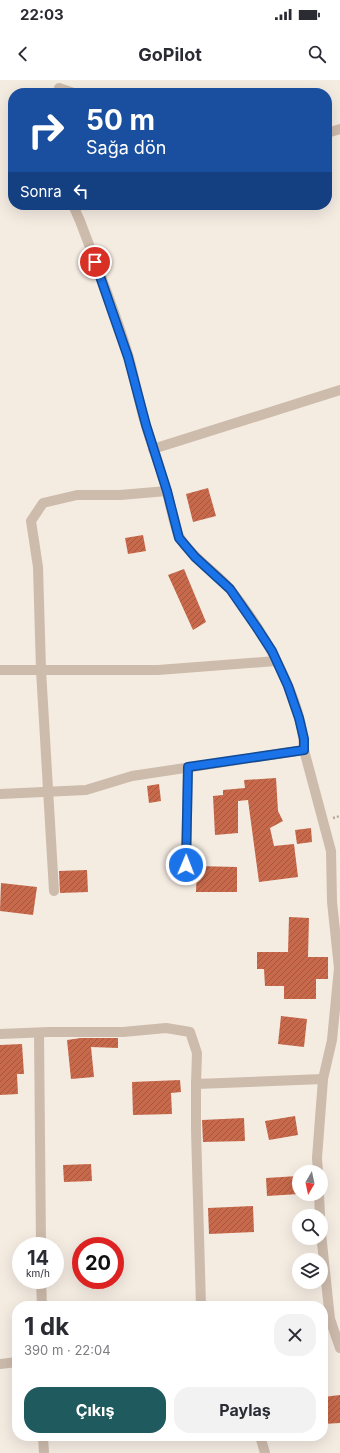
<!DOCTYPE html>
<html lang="tr">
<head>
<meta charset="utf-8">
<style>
	:root { --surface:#fff; --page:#f2f2f3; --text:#2b2b33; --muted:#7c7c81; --accent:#1f5a5e }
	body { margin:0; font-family:Inter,sans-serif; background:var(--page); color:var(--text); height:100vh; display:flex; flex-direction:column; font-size:15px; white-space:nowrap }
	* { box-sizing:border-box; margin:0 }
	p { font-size:13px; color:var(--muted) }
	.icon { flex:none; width:22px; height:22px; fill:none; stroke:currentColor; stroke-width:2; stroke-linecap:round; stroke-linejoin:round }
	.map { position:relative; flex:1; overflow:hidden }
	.panel { position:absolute; left:12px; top:1221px; width:316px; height:140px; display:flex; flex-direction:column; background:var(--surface); border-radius:16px; box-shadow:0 4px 16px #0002 }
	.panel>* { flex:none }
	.banner { position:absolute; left:8px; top:8px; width:324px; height:122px; border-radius:16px; box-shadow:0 4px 16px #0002; background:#1a4fa0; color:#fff; overflow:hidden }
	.needle { width:26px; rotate:189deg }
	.fabs { position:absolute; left:292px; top:1085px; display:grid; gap:8px }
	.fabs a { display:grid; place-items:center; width:36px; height:36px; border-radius:50%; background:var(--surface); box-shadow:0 4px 16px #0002; font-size:20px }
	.speed { position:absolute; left:12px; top:1157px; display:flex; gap:8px; font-size:20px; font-weight:700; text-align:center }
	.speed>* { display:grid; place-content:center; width:52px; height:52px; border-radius:50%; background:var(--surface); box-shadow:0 4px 16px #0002; line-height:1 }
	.speed small { font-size:10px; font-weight:400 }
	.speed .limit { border:6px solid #d22; background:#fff; color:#111 }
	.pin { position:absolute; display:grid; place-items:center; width:34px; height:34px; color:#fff; margin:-17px; border:2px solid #fff; border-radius:50%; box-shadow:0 1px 4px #0007 }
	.me { position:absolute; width:44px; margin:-22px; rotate:1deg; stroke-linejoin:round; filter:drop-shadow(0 0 3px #0008) }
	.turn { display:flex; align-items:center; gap:14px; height:84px; padding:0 12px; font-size:18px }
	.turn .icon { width:52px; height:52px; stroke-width:2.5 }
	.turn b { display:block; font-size:28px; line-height:34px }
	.then { display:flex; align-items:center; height:38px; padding:0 12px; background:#0003; gap:8px; font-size:15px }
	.round { display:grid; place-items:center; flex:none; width:42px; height:42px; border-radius:16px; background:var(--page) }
	.overview { display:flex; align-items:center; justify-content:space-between; height:68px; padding:0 12px }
	h1 { font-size:24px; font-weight:700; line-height:30px }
	.button { display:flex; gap:8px; margin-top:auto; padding:8px 12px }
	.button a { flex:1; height:46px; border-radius:16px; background:var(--accent); color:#fff; font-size:16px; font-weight:700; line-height:46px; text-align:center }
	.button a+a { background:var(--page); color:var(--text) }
	.status { display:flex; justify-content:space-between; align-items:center; height:28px; padding:0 20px; background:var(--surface); direction:ltr }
	.status svg { height:11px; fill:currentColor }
	header { display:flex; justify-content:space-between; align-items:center; height:52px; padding:0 12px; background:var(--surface); font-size:18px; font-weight:700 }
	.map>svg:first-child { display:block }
</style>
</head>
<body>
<div class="status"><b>22:03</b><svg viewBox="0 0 49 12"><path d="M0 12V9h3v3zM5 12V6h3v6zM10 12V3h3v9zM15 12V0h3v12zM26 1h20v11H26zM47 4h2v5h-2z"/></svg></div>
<header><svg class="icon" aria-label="back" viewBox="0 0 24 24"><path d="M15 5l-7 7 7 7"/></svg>GoPilot<svg class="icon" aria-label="search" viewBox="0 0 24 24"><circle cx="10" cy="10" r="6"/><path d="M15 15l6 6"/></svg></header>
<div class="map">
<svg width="340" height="1373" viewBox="0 0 340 1373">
	<defs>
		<pattern id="building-hatch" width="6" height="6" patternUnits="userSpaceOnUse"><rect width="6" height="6" fill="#c8694b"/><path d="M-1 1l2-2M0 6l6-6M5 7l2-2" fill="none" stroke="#a4573f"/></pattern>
	</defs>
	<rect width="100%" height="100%" fill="#f4ebe1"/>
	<g fill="url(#building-hatch)">
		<path d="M 208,408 L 216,436 L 193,442 L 186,414 Z"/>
		<path d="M 143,455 L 146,471 L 128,474 L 125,458 Z"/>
		<path d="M 184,489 L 206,542 L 193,550 L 168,495 Z"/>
		<path d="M 276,698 L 278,731 L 283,741 L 270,748 L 274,766 L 294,764 L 298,797 L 259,802 L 248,720 L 238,721 L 238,753 L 215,755 L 213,716 L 223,715 L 223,710 L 245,708 L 244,700 Z"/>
		<path d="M 159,704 L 161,721 L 149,723 L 147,706 Z"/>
		<path d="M 311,748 L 312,762 L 297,764 L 295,750 Z"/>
		<path d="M 197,786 L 237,787 L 237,812 L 196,812 Z"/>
		<path d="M 87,790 L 88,812 L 60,813 L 59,791 Z"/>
		<path d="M 1,803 L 37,807 L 33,835 L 0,831 Z"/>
		<path d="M 289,837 L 309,838 L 308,877 L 328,877 L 328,899 L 316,899 L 316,919 L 284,919 L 284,906 L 265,906 L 264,889 L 257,889 L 257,872 L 288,872 Z"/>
		<path d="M 281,936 L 307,939 L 304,967 L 278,964 Z"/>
		<path d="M 81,958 L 118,958 L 118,968 L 91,967 L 94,997 L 71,999 L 67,960 Z"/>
		<path d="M 22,964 L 24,994 L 17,994 L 18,1014 L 0,1015 L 0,965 Z"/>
		<path d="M 180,1000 L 181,1012 L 171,1013 L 172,1034 L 133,1035 L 132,1002 Z"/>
		<path d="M 295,1036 L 298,1055 L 269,1060 L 265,1041 Z"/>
		<path d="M 244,1038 L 245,1061 L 203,1062 L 202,1040 Z"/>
		<path d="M 91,1084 L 92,1101 L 64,1102 L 63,1085 Z"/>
		<path d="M 298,1096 L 299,1114 L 267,1116 L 266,1098 Z"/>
		<path d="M 253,1126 L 254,1152 L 209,1154 L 208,1128 Z"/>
		<path d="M 340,1315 L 340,1343 L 323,1344 L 323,1317 Z"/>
	</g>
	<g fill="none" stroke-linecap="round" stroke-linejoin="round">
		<path stroke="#b9a596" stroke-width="2.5" stroke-dasharray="2 2" stroke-linecap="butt" d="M 333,738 L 340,736"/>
		<g stroke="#cdbbac" stroke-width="10">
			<path d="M 59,8 L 74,13"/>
			<path d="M 327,53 L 340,49"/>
			<path d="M 73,125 L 80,141 C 97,186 116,233 129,278 C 135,300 139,323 146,346 C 153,368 161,390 167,412 C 170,423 175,451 180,458 C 193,479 216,492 231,510 C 263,551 303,618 304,670 L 331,771 L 332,822 L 339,888 L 332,960 L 323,999 L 317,1078 L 318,1092"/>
			<path d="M 153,369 L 340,310"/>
			<path d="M 0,590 L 158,590 L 276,581"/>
			<path d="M 0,714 L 86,710 L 132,696 L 304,670"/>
			<path d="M 186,785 L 188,687"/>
			<path d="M 54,811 L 41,590 L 38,487 L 31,441 L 43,423 L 77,415 L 120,415 L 167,411"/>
			<path d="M 39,953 L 41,1166"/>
			<path d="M 0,954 L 49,952 L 123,952 L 166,948 L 190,952 L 197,973 L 196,1004"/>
			<path d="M 319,1114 L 320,1136"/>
			<path d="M 321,1153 L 330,1239 L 340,1268"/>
			<path d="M 41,1200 L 42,1226"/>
			<path d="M 201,1226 L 196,1050 L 196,1004 L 323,999"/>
			<path d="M 0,1284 L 17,1282"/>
			<path d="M 43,1356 L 44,1373"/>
			<path d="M 260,1356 L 265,1373"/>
		</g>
	</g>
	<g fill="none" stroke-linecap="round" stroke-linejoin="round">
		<g stroke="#114b97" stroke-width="10">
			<path id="route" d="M 95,182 L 128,277 L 146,345 L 167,411 L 179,458 L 195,477 L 230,509 L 257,548 L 272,571 L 288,606 L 299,638 L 304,659 L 304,670 L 188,687 L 186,785"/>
		</g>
		<use href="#route" stroke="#1a73e8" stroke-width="7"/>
	</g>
</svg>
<div class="fabs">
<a><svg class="needle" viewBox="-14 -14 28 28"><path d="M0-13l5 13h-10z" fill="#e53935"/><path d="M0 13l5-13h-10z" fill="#7c7c81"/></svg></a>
<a><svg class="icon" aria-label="search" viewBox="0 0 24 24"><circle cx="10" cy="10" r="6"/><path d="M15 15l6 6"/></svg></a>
<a><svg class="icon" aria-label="layers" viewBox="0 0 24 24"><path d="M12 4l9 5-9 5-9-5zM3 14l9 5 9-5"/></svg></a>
</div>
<div class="speed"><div>14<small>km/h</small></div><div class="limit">20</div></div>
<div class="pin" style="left:95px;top:182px;background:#d93025"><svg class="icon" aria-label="arrive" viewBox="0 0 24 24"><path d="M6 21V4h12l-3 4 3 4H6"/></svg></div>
<svg class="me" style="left:186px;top:785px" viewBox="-20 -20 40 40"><circle r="17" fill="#1a73e8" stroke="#fff" stroke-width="3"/><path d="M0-11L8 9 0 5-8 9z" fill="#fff"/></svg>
<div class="banner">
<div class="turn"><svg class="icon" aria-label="right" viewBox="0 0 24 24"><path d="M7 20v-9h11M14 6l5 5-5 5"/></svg><div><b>50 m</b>Sağa dön</div></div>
<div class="then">Sonra<svg class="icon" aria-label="left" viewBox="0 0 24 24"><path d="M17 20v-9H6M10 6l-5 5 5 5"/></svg></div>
</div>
<section class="panel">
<div class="overview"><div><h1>1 dk</h1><p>390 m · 22:04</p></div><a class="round"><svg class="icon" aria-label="close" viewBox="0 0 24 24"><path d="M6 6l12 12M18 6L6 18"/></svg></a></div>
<div class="button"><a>Çıkış</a><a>Paylaş</a></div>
</section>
</div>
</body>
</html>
